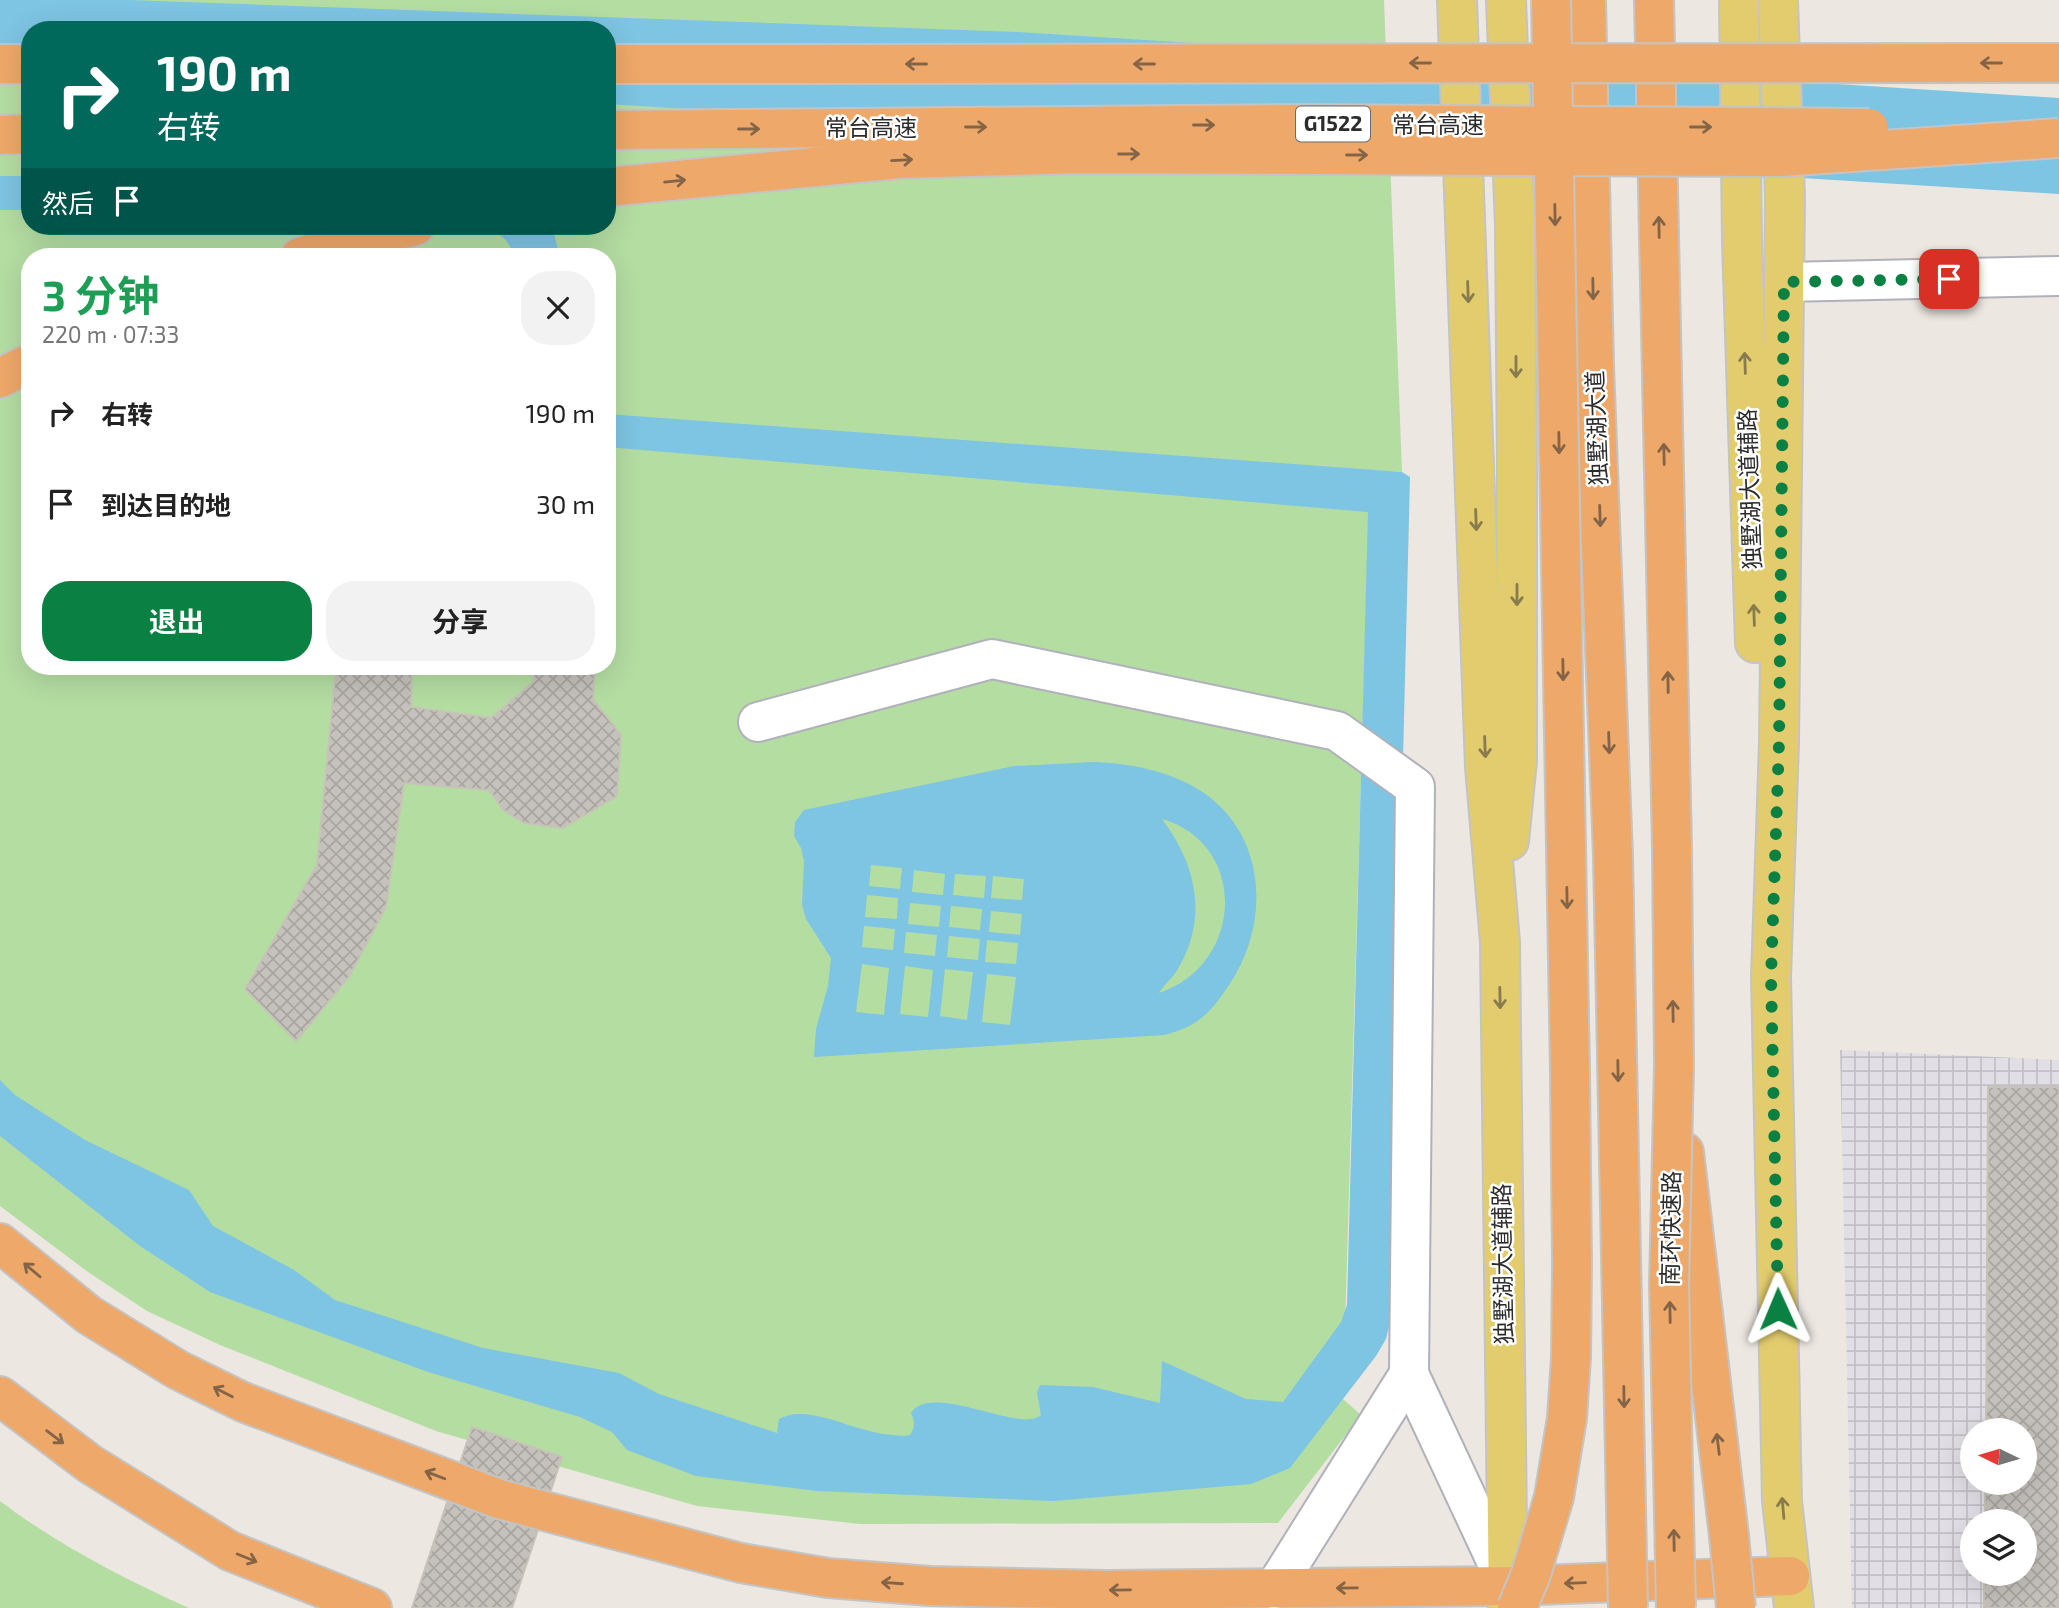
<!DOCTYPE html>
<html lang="zh">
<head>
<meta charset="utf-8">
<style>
	:root { --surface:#fff; --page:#f2f2f2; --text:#222; --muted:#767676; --accent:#0b8043 }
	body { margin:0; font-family:"Exo 2","Noto Sans SC",sans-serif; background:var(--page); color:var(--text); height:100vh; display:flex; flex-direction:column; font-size:26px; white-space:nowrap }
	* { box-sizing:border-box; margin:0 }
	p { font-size:23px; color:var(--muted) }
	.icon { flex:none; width:38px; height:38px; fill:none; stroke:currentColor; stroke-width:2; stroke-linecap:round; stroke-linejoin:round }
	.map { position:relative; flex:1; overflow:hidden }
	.details { position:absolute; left:21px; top:248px; width:595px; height:427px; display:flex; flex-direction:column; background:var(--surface); border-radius:28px; box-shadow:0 7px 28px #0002 }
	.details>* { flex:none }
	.hud { position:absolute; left:21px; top:21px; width:595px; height:214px; border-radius:28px; box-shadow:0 7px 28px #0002; background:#00695c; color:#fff; overflow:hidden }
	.needle { width:46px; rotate:275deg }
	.buttons { position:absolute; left:1960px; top:1418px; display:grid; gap:14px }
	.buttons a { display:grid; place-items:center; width:77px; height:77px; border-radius:50%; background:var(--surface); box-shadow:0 7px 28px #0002; font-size:35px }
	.pin { position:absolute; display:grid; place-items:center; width:60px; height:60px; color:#fff; margin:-30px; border-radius:14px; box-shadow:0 4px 10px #0006 }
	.me { position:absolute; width:77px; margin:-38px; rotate:359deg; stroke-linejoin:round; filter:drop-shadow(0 0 5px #0008) }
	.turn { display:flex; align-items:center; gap:24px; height:147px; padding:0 21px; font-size:32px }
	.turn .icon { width:91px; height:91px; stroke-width:2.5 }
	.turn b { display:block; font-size:49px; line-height:60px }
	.then { display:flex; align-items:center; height:66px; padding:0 21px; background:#0003; gap:14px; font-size:26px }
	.round { display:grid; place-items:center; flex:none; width:74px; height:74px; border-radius:28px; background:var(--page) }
	.head { display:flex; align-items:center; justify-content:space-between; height:119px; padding:0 21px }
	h1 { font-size:42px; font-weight:700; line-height:52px; color:#1e9e55 }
	.action { display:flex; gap:14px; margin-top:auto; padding:14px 21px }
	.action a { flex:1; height:80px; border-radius:28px; background:var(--accent); color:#fff; font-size:28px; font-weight:700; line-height:80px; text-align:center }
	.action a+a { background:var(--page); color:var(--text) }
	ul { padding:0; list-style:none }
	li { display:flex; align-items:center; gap:21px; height:91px; padding:0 21px }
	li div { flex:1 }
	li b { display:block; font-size:26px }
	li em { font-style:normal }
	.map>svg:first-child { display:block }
</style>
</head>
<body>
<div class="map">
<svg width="2059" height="1608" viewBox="0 0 2059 1608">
	<defs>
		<pattern id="industrial-grid" width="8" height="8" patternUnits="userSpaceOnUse" patternTransform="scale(1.75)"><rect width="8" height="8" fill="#e1dfe5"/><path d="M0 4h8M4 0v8" fill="none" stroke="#c1c0c5"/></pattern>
		<pattern id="building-cross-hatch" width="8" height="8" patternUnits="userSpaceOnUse" patternTransform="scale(1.75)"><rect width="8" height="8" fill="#c5c1bb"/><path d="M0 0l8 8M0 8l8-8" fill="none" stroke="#a9a6a1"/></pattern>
	</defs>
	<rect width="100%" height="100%" fill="#ece7e0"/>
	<path fill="url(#industrial-grid)" fill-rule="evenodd" d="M 1840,1050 L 2059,1060 L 2059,1608 L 1852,1608 ZM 1972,1430 L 2025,1430 L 2025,1482 L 1972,1482 ZM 1972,1521 L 2025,1521 L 2025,1573 L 1972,1573 Z"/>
	<g fill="#b4dda2" fill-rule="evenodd">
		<path d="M 0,0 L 1384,0 L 1402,472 L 1370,470 L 1343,1399 L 1361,1415 L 1278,1523 L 860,1524 L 697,1506 L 436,1431 L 220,1345 L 147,1311 L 88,1272 L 0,1206 ZM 30,30 L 607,30 L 607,226 L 30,226 ZM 30,257 L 607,257 L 607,667 L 30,667 Z"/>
		<path d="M 0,1501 C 55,1543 126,1580 189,1608 L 0,1608 Z"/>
	</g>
	<g fill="#7ec4e3" fill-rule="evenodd">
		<path d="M 0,0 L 129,0 L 1018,32 L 2059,98 L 2059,194 L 607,104 L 607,30 L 30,30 L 30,68 L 0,66 Z"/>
		<rect x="0" y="176" width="30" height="34"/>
		<path d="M 483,226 L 552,226 L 560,257 L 514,257 C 508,237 501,235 483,226 Z"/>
		<path d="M 607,414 L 1402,472 L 1410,477 L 1389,1326 L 1386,1339 L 1376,1356 L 1290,1468 L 1251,1484 L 1054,1501 L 817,1491 L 696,1476 L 627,1450 L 612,1432 L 580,1417 L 428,1372 L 210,1292 L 140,1246 L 0,1136 L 0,1080 L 15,1095 L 85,1140 L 189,1190 L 213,1226 L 294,1270 L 335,1300 L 483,1348 L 619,1373 L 659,1394 L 777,1433 L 779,1419 C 804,1405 840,1424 866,1430 C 878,1434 892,1435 905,1436 L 910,1435 C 915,1428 915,1421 911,1413 C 932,1381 1020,1434 1041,1415 L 1037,1393 L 1040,1385 L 1093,1387 L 1160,1403 L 1162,1361 L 1246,1399 L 1283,1402 L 1341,1322 L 1347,1305 L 1368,512 L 607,447 Z"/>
		<path d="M 1094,762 C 1129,763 1170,771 1201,791 C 1267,834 1271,923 1229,985 C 1210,1013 1199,1026 1164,1035 L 814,1057 L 816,1029 L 828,986 L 831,958 L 806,919 L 802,905 L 804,861 L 801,848 L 794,836 L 795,822 L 804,810 L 1014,766 ZM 1162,819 C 1249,844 1244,965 1159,993 C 1163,986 1171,979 1176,972 C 1209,920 1197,865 1162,819 ZM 871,865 L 902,868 L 900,889 L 869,886 ZM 914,870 L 945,874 L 943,895 L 912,892 ZM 955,874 L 986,876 L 984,898 L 953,895 ZM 993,876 L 1024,879 L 1022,900 L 991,898 ZM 867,895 L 898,898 L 897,919 L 865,917 ZM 910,903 L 941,906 L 939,927 L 908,924 ZM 951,906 L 982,909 L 980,930 L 949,927 ZM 991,911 L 1022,914 L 1020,935 L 989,932 ZM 864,926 L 895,929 L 893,950 L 862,947 ZM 906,932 L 937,935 L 935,956 L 904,953 ZM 949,936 L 980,939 L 978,960 L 947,957 ZM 987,940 L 1018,943 L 1016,964 L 985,962 ZM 862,964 L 889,968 L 884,1015 L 856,1012 ZM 905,966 L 933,970 L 928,1017 L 900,1014 ZM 945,969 L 973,972 L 967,1020 L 940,1016 ZM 987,974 L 1016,977 L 1010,1025 L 982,1022 Z"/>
	</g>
	<g fill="url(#building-cross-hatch)" stroke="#c7c3b9" stroke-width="2">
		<path d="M 336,667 L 412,667 L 411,707 L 491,718 L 533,682 L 535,667 L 595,667 L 593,699 L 621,735 L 617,796 L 563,828 L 524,823 L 503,810 L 489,790 L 404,783 L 386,907 L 349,977 L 296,1041 L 245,989 L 317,865 Z"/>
		<path d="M 1988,1087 L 2059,1087 L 2059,1608 L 1984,1608 L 1984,1573 L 2025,1573 L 2025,1521 L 1985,1521 L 1985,1482 L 2025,1482 L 2025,1430 L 1986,1430 Z"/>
		<path d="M 472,1427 L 562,1457 L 512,1608 L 412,1608 Z"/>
	</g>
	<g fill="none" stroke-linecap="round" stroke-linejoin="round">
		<g stroke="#b0b1bb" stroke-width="42">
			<g id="minor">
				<path d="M 1784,282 L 2059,276"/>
				<path d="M 758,722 L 992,659 L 1337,731 L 1415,787 L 1409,1374 L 1508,1586"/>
				<path d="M 1274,1589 L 1409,1374"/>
			</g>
		</g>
		<g stroke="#c4c4c4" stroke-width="42">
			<g id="major">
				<path d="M 1457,0 L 1485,767 L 1500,942 L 1508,1608"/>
				<path d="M 1506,0 L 1515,225 L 1517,470 L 1517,761 L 1509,841"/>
				<path d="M 1739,0 L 1742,241 L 1755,643"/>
				<path d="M 1778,0 L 1785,198 L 1779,743 L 1771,977 L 1782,1501 L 1794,1608"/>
			</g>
		</g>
		<g stroke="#c4c4c4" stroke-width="42">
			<g id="highway">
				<path d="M 1586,0 L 1594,366 L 1613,856"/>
				<path d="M 1654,0 L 1672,848"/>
				<path d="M 0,64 L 30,64"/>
				<path d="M 0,135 L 30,134"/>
				<path d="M 300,257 L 334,246 L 415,226"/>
				<path d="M 0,378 L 30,363"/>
				<path d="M 1684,1152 L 1729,1536"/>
				<path d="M 0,1243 L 89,1315 L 178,1370 L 243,1402 L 499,1499 L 741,1563 L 828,1578 L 930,1586 L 1106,1590 L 1508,1586 L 1790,1576"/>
				<path d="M 0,1396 L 90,1464 L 230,1551 L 372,1608"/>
			</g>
		</g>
		<use href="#minor" stroke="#fff" stroke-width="38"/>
		<use href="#major" stroke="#e3cc6e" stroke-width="38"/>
		<use href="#highway" stroke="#eea869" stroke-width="38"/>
		<g stroke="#c4c4c4" stroke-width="42" stroke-linecap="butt">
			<g id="highway-bridge">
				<path d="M 607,64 L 2059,63"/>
				<path d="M 607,130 L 1306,124 L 1869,128"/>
				<path d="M 607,187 L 899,159 L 1080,154 L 1780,157 L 2059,138"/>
				<path d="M 1672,848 L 1674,1065 L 1669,1285 L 1676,1608"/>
				<path d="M 1613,856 L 1628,1608"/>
				<path d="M 1729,1536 L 1736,1608"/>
				<path d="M 1517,1608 L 1531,1574 L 1554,1497 L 1567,1418 L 1571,1357 L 1572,1264 L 1570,1073 L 1551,0"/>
			</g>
		</g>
		<use href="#highway-bridge" stroke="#eea869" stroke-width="38"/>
	</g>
	<defs><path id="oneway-shaft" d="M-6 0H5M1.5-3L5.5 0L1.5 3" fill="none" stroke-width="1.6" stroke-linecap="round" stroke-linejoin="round" transform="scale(1.75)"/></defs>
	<g stroke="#836447">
		<use href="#oneway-shaft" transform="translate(1420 63) rotate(180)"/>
		<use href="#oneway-shaft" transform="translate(1991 63) rotate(180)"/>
		<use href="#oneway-shaft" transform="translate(916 64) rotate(180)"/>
		<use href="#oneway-shaft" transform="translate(1144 64) rotate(180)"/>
		<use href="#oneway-shaft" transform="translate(1204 125)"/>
		<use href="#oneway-shaft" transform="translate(976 127)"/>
		<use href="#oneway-shaft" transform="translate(1701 127)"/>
		<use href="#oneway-shaft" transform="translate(749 129)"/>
		<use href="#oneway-shaft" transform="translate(1129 154)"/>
		<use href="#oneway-shaft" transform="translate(1357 155)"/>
		<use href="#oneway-shaft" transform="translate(902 160) rotate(-3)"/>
		<use href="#oneway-shaft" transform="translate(675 181) rotate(-6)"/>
		<use href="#oneway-shaft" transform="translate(1555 215) rotate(89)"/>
		<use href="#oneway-shaft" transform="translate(1659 227) rotate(-91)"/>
		<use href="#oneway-shaft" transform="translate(1593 289) rotate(89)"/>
		<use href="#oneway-shaft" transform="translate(1559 443) rotate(89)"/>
		<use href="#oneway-shaft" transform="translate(1664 454) rotate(-91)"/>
		<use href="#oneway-shaft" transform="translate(1600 516) rotate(88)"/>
		<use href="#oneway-shaft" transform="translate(1563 670) rotate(89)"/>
		<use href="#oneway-shaft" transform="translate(1668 682) rotate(-91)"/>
		<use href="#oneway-shaft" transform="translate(1609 743) rotate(88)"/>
		<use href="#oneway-shaft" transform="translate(1567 898) rotate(89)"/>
		<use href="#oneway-shaft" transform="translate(1673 1011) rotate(-91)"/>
		<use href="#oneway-shaft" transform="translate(1618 1071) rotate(89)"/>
		<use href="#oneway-shaft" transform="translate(32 1270) rotate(-140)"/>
		<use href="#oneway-shaft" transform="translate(1670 1312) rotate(-91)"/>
		<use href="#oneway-shaft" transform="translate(223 1392) rotate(-153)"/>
		<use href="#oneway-shaft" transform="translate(1624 1397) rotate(89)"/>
		<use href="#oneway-shaft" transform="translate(55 1437) rotate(37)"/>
		<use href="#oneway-shaft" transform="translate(1718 1444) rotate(-97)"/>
		<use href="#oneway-shaft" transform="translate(435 1475) rotate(-159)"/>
		<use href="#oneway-shaft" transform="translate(1674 1540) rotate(-91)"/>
		<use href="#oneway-shaft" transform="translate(247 1558) rotate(22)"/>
		<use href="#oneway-shaft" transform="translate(892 1583) rotate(-176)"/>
		<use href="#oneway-shaft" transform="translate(1575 1583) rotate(178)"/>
		<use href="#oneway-shaft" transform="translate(1347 1588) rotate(179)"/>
		<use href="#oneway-shaft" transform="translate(1120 1590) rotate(179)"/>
	</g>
	<g stroke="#887c4d">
		<use href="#oneway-shaft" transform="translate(1468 292) rotate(88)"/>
		<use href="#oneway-shaft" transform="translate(1745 363) rotate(-92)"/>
		<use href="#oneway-shaft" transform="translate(1516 367) rotate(90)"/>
		<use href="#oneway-shaft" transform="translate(1476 520) rotate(88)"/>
		<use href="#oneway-shaft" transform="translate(1517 595) rotate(90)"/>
		<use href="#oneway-shaft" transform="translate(1754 615) rotate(-92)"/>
		<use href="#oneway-shaft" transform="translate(1485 747) rotate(88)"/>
		<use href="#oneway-shaft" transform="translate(1500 998) rotate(89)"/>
		<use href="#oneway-shaft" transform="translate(1783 1508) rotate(-95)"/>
	</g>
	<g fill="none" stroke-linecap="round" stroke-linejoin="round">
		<path stroke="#0b8043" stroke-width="12" stroke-dasharray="0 21.6" d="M 1778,1309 L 1771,977 L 1779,743 L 1784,282 L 1949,279"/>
	</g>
	<g text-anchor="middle" stroke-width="5" stroke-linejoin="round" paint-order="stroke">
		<rect fill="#fff" stroke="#6b6b6b" stroke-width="2" x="1296" y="106.5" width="74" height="35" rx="5"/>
		<g font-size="21" font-weight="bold" fill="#2c2c2c">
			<text x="1333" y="131">G1522</text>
		</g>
		<g font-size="23" fill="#2c2c2c" stroke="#fff">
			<text x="1438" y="133">常台高速</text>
			<text x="871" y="136">常台高速</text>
			<text transform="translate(1597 428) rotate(-92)" y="8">独墅湖大道</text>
			<text transform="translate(1750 489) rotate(-92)" y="8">独墅湖大道辅路</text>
			<text transform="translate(1671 1228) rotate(-89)" y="8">南环快速路</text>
			<text transform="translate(1503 1264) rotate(-91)" y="8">独墅湖大道辅路</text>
		</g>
	</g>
</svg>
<div class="buttons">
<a><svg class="needle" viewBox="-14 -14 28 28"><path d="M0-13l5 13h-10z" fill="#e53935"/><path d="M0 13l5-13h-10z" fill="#767676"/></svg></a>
<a><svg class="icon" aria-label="layers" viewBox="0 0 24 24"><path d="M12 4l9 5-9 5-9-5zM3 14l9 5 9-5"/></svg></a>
</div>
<div class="pin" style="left:1949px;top:279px;background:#d93025"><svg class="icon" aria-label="arrive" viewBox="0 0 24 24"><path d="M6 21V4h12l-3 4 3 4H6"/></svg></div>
<svg class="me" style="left:1778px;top:1309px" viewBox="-20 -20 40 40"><path d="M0-17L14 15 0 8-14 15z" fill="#0b8043" stroke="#fff" stroke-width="4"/></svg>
<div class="hud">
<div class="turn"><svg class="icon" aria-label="right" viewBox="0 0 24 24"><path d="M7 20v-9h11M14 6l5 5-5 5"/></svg><div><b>190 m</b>右转</div></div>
<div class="then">然后<svg class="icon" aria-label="arrive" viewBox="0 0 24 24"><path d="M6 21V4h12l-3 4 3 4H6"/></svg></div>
</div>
<section class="details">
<div class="head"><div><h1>3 分钟</h1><p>220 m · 07:33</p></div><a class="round"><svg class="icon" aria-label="close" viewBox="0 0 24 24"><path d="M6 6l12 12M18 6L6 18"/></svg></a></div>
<ul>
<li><svg class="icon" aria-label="right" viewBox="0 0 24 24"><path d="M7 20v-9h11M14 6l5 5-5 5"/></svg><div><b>右转</b></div><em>190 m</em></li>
<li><svg class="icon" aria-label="arrive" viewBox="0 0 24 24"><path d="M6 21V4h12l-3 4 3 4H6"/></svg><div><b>到达目的地</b></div><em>30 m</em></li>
</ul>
<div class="action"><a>退出</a><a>分享</a></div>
</section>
</div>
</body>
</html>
